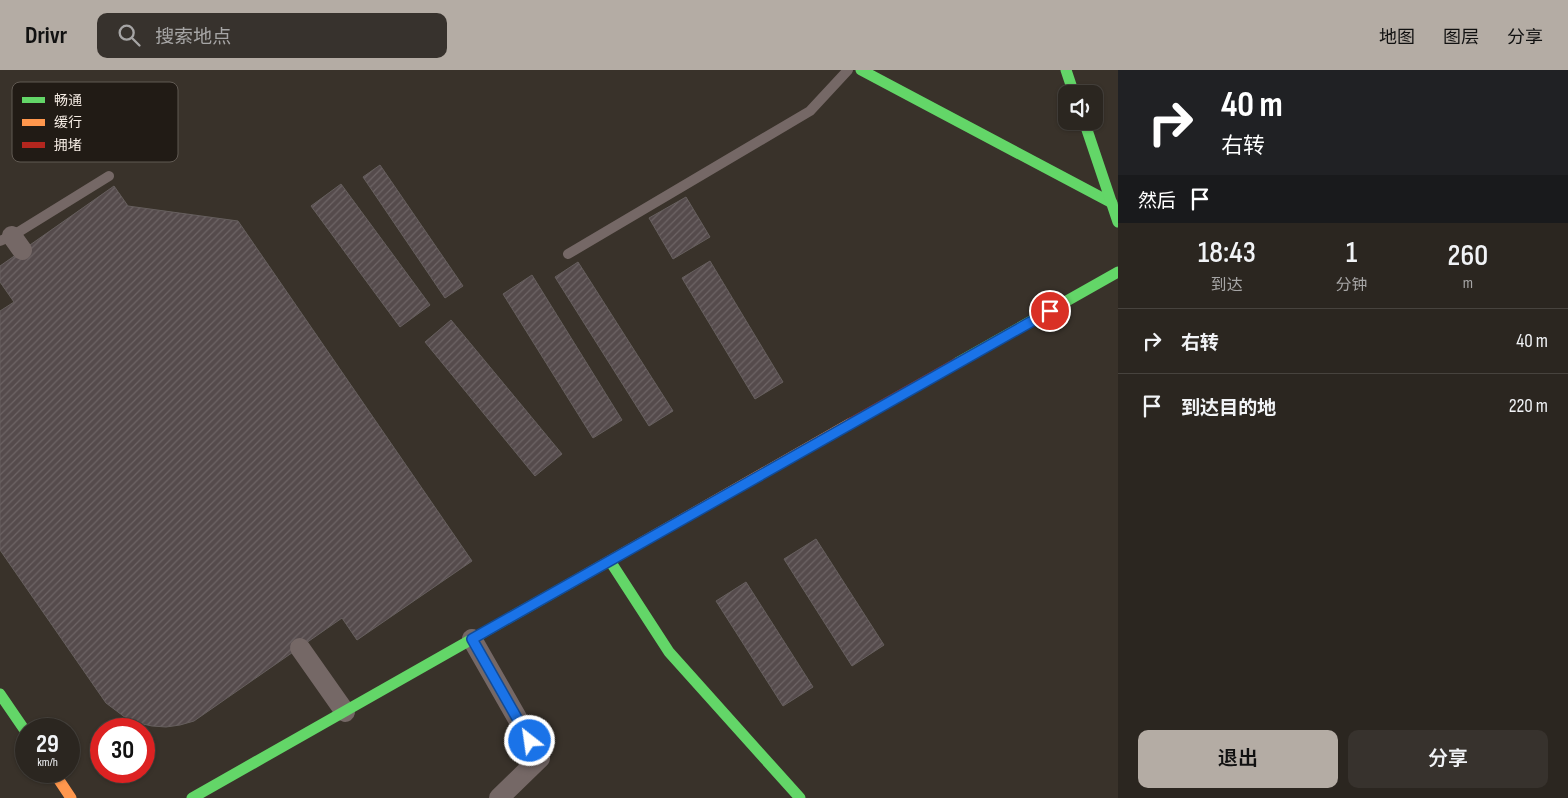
<!DOCTYPE html>
<html lang="zh">
<head>
<meta charset="utf-8">
<style>
	:root { --surface:#2b2620; --page:#37322d; --text:#f1f3f6; --muted:#a6a5a5; --line:#47433e; --accent:#b4aca4 }
	body { margin:0; font-family:"Sofia Sans Condensed","Noto Sans SC",sans-serif; background:var(--page); color:var(--text); height:100vh; display:flex; flex-direction:column; font-size:19px; white-space:nowrap }
	* { box-sizing:border-box; margin:0 }
	p { font-size:16px; color:var(--muted) }
	.icon { flex:none; width:28px; height:28px; fill:none; stroke:currentColor; stroke-width:2; stroke-linecap:round; stroke-linejoin:round }
	.map { position:relative; flex:1; overflow:hidden }
	.sheet { display:flex; flex-direction:column; background:var(--surface); width:450px }
	.sheet>* { flex:none }
	.hud { background:#202124; color:#fff; overflow:hidden }
	.controls { position:absolute; left:1058px; top:15px; display:grid; gap:10px }
	.controls a { display:grid; place-items:center; width:45px; height:45px; border-radius:10px; background:var(--surface); box-shadow:0 1px 4px #0004,0 0 0 1px var(--line); font-size:25px }
	.speed { position:absolute; left:15px; top:648px; display:flex; gap:10px; font-size:25px; font-weight:700; text-align:center }
	.speed>* { display:grid; place-content:center; width:65px; height:65px; border-radius:50%; background:var(--surface); box-shadow:0 1px 4px #0004,0 0 0 1px var(--line); line-height:1 }
	.speed small { font-size:12px; font-weight:400 }
	.speed .limit { border:8px solid #d22; background:#fff; color:#111 }
	.pin { position:absolute; display:grid; place-items:center; width:42px; height:42px; color:#fff; margin:-21px; border:2px solid #fff; border-radius:50%; box-shadow:0 1px 5px #0007 }
	.me { position:absolute; width:55px; margin:-28px; rotate:330deg; stroke-linejoin:round; filter:drop-shadow(0 0 4px #0008) }
	.turn { display:flex; align-items:center; gap:18px; height:105px; padding:0 20px; font-size:22px }
	.turn .icon { width:65px; height:65px; stroke-width:2.5 }
	.turn b { display:block; font-size:35px; line-height:42px }
	.then { display:flex; align-items:center; height:48px; padding:0 20px; background:#0003; gap:10px; font-size:19px }
	.eta { display:flex; justify-content:space-evenly; align-items:center; height:85px; text-align:center }
	.eta b { font-size:30px; font-weight:600; line-height:35px }
	.action { display:flex; gap:10px; margin-top:auto; padding:10px 20px }
	.action a { flex:1; height:58px; border-radius:10px; background:var(--accent); color:#111; font-size:20px; font-weight:600; line-height:58px; text-align:center }
	.action a+a { background:var(--page); color:var(--text) }
	ul { padding:0; list-style:none }
	li { display:flex; align-items:center; gap:15px; height:65px; padding:0 20px; border-top:1px solid var(--line) }
	li div { flex:1 }
	li b { display:block; font-size:19px }
	li em { font-style:normal }
	header { display:flex; align-items:center; gap:30px; box-sizing:border-box; height:70px; padding:0 25px; background:var(--accent); color:#111 }
	header strong { font-size:24px }
	nav { display:flex; gap:28px; margin-inline-start:auto; font-size:18px }
	.search { width:350px; height:45px; background:var(--page); display:flex; align-items:center; gap:12px; box-sizing:border-box; padding:0 18px; border-radius:10px; color:var(--muted); font-size:19px }
	main { display:flex; flex:1; min-height:0 }
	.map>svg:first-child { display:block }
</style>
</head>
<body>
<header>
<strong>Drivr</strong>
<div class="search"><svg class="icon" aria-label="search" viewBox="0 0 24 24"><circle cx="10" cy="10" r="6"/><path d="M15 15l6 6"/></svg>搜索地点</div>
<nav><a>地图</a><a>图层</a><a>分享</a></nav>
</header>
<main>
<div class="map">
<svg width="1118" height="728" viewBox="0 0 1118 728">
	<defs>
		<pattern id="building-hatch" width="6" height="6" patternUnits="userSpaceOnUse" patternTransform="scale(1.25)"><rect width="6" height="6" fill="#554b4c"/><path d="M-1 1l2-2M0 6l6-6M5 7l2-2" fill="none" stroke="#6e6566"/></pattern>
	</defs>
	<rect width="100%" height="100%" fill="#39322a"/>
	<g fill="url(#building-hatch)" stroke="#665f5e">
		<path d="M 380,95 L 463,216 L 445,228 L 363,107 Z"/>
		<path d="M 341,114 L 430,235 L 400,257 L 311,136 Z"/>
		<path d="M 114,116 L 128,136 L 238,151 L 472,491 L 357,570 L 342,548 L 194,651 L 180,655 L 166,657 L 152,656 L 138,653 L 126,648 L 106,633 L 0,480 L 0,241 L 14,232 L 0,212 L 0,196 Z"/>
		<path d="M 686,127 L 710,167 L 673,189 L 649,148 Z"/>
		<path d="M 710,191 L 783,312 L 755,329 L 682,208 Z"/>
		<path d="M 578,192 L 673,341 L 649,356 L 555,207 Z"/>
		<path d="M 532,205 L 622,350 L 593,368 L 503,224 Z"/>
		<path d="M 451,250 L 562,384 L 535,406 L 425,272 Z"/>
		<path d="M 816,469 L 884,575 L 852,596 L 784,489 Z"/>
		<path d="M 746,512 L 813,617 L 783,636 L 716,531 Z"/>
	</g>
	<g fill="none" stroke-linecap="round" stroke-linejoin="round">
		<g stroke="#756866" stroke-width="10">
			<path d="M 0,171 L 12,166 L 109,106"/>
			<path d="M 568,184 L 810,41 L 848,0"/>
		</g>
		<g stroke="#756866" stroke-width="20">
			<path d="M 12,166 L 22,180"/>
			<path d="M 472,569 L 540,688 L 499,728"/>
			<path d="M 300,578 L 345,642"/>
		</g>
		<g stroke="#63d668" stroke-width="11">
			<path d="M 861,0 L 1112,133"/>
			<path d="M 1066,0 L 1074,24"/>
			<path d="M 1084,51 L 1118,152"/>
			<path d="M 957,293 L 1118,202"/>
			<path d="M 610,491 L 669,582 L 800,728"/>
			<path d="M 0,624 L 26,662"/>
			<path d="M 192,728 L 569,514"/>
		</g>
		<g stroke="#ff974d" stroke-width="11">
			<path d="M 569,514 L 851,353"/>
			<path d="M 53,701 L 71,728"/>
		</g>
		<path stroke="#b3261e" stroke-width="11" d="M 851,353 L 957,293"/>
	</g>
	<g fill="none" stroke-linecap="round" stroke-linejoin="round">
		<g stroke="#114b97" stroke-width="12">
			<path id="route" d="M 530,671 L 472,569 L 1050,241"/>
		</g>
		<use href="#route" stroke="#1a73e8" stroke-width="9"/>
	</g>
	<rect x="12" y="12" width="166" height="80" rx="8" fill="#211b15" stroke="#615a53" stroke-width="1"/>
	<rect x="22" y="27" width="23" height="6" fill="#63d668"/>
	<rect x="22" y="49" width="23" height="7" fill="#ff974d"/>
	<rect x="22" y="72" width="23" height="6" fill="#b3261e"/>
	<g font-size="14" fill="#f6ede5">
		<text x="54" y="35">畅通</text>
		<text x="54" y="57">缓行</text>
		<text x="54" y="80">拥堵</text>
	</g>
</svg>
<div class="controls">
<a><svg class="icon" aria-label="sound" viewBox="0 0 24 24"><path d="M4 9h4l5-4v14l-5-4H4zM17 9q2 3 0 6"/></svg></a>
</div>
<div class="speed"><div>29<small>km/h</small></div><div class="limit">30</div></div>
<div class="pin" style="left:1050px;top:241px;background:#d93025"><svg class="icon" aria-label="arrive" viewBox="0 0 24 24"><path d="M6 21V4h12l-3 4 3 4H6"/></svg></div>
<svg class="me" style="left:530px;top:671px" viewBox="-20 -20 40 40"><circle r="17" fill="#1a73e8" stroke="#fff" stroke-width="3"/><path d="M0-11L8 9 0 5-8 9z" fill="#fff"/></svg>
</div>
<section class="sheet">
<div class="hud">
<div class="turn"><svg class="icon" aria-label="right" viewBox="0 0 24 24"><path d="M7 20v-9h11M14 6l5 5-5 5"/></svg><div><b>40 m</b>右转</div></div>
<div class="then">然后<svg class="icon" aria-label="arrive" viewBox="0 0 24 24"><path d="M6 21V4h12l-3 4 3 4H6"/></svg></div>
</div>
<div class="eta">
<div><b>18:43</b><p>到达</p></div>
<div><b>1</b><p>分钟</p></div>
<div><b>260</b><p>m</p></div>
</div>
<ul>
<li><svg class="icon" aria-label="right" viewBox="0 0 24 24"><path d="M7 20v-9h11M14 6l5 5-5 5"/></svg><div><b>右转</b></div><em>40 m</em></li>
<li><svg class="icon" aria-label="arrive" viewBox="0 0 24 24"><path d="M6 21V4h12l-3 4 3 4H6"/></svg><div><b>到达目的地</b></div><em>220 m</em></li>
</ul>
<div class="action"><a>退出</a><a>分享</a></div>
</section>
</main>
</body>
</html>
